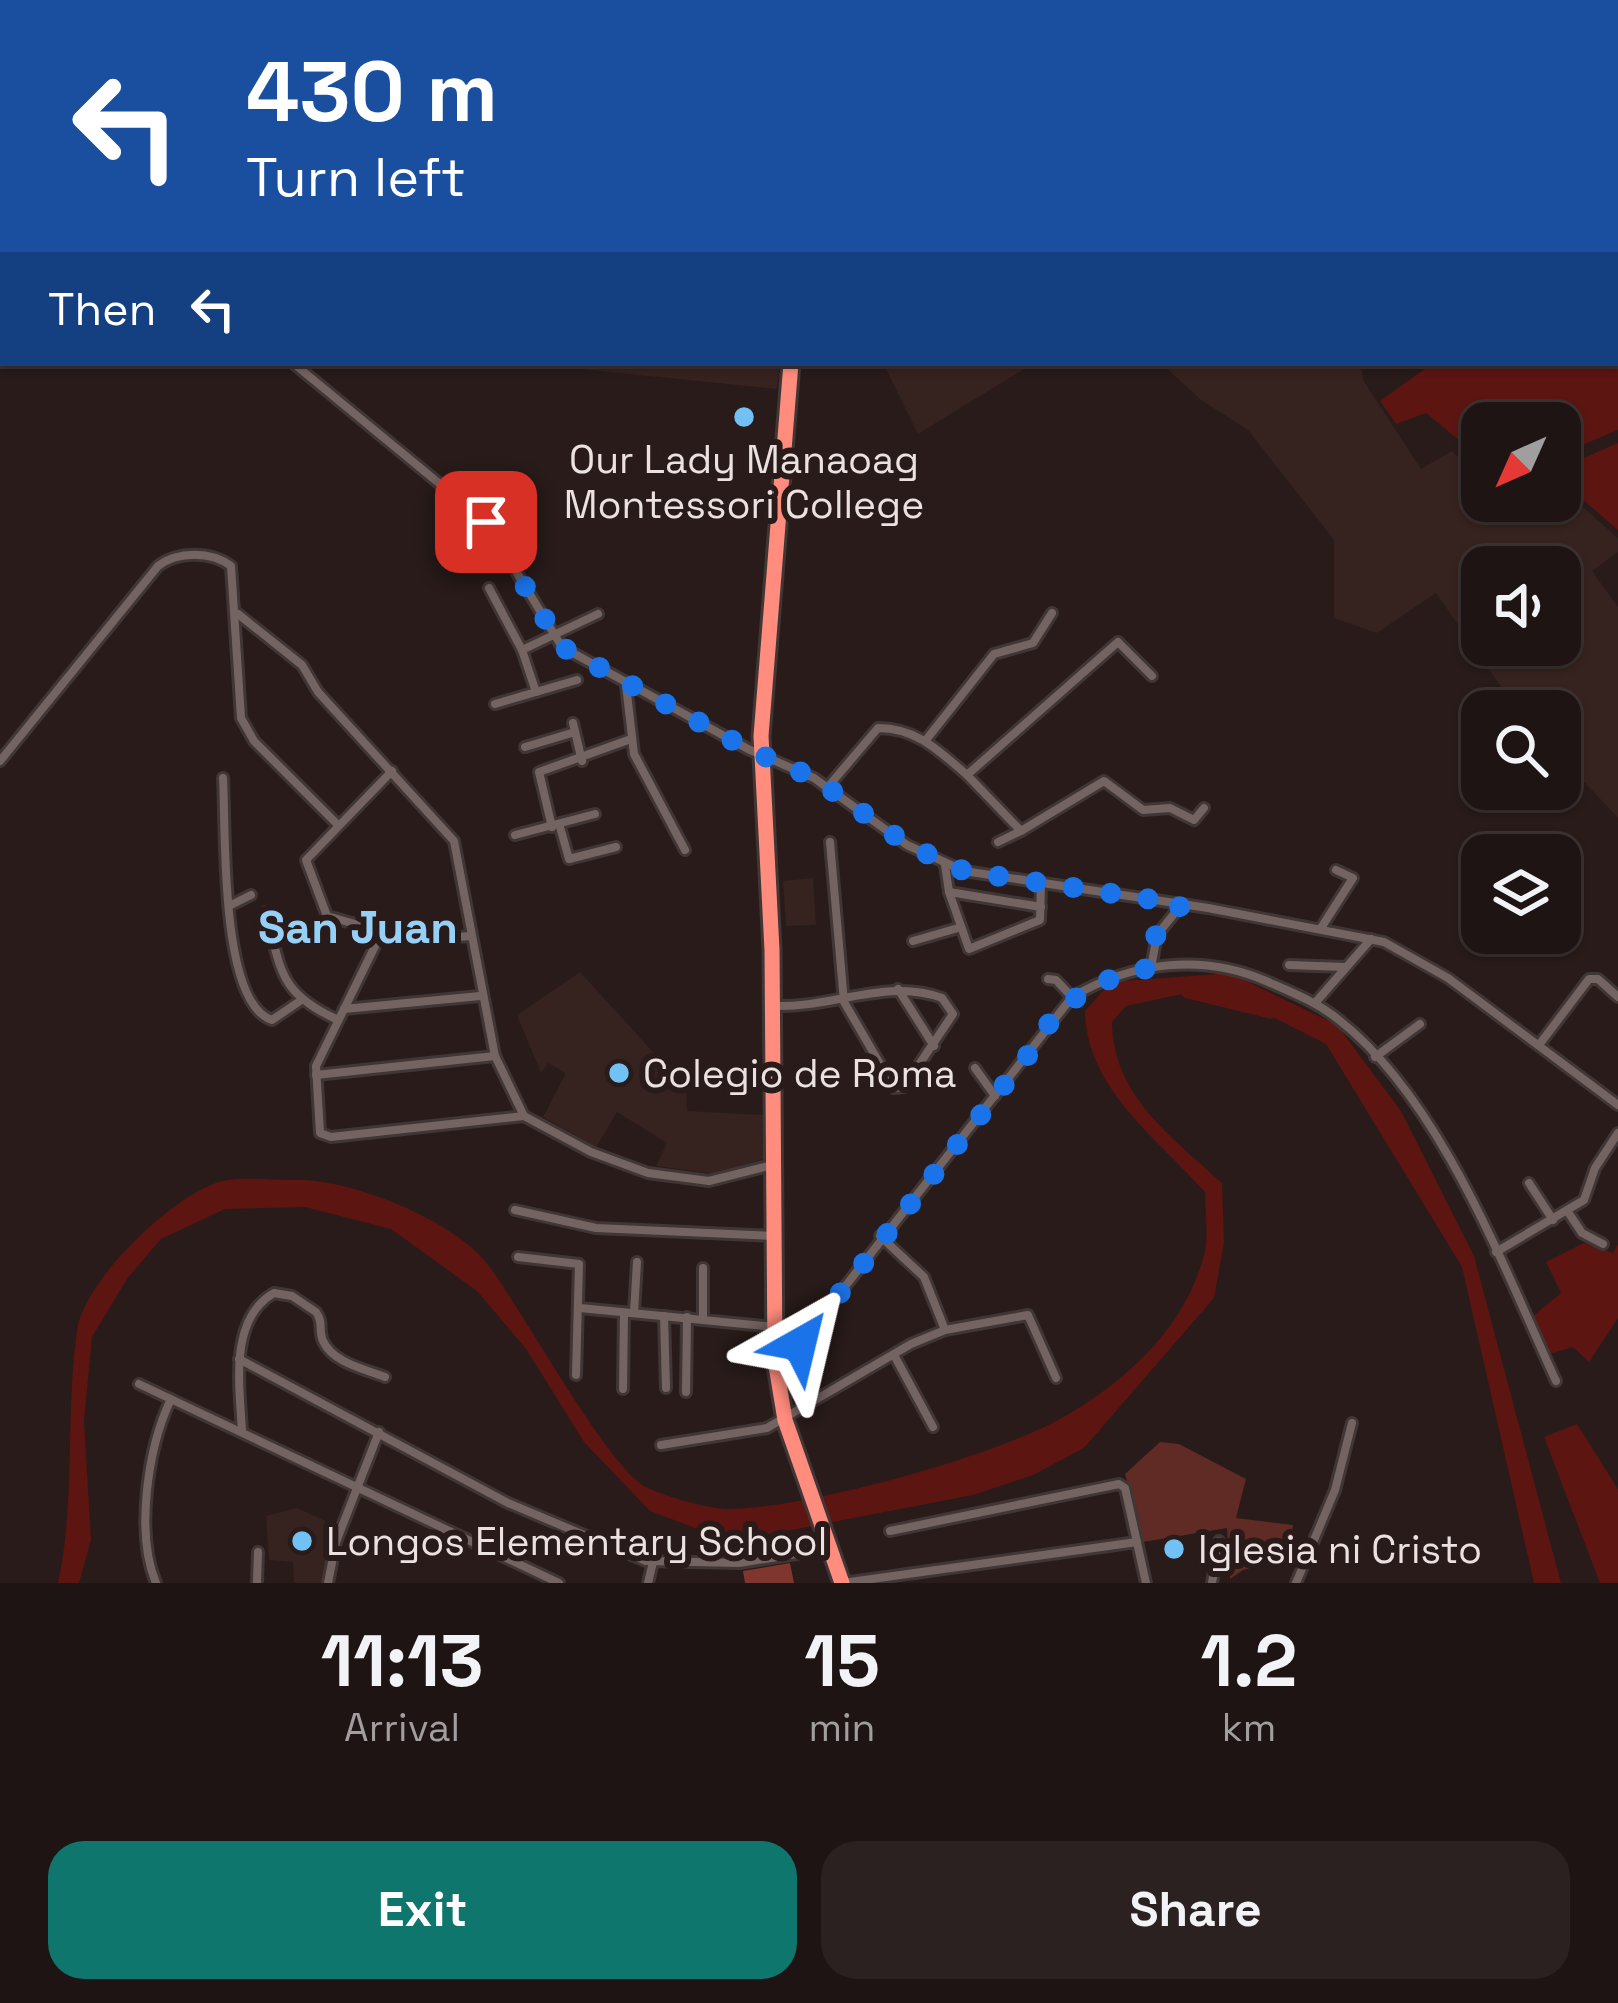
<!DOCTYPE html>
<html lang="en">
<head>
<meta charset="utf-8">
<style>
	:root { --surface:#1e1413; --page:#2b2121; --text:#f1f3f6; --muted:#a19ea0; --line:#3c3333; --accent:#0f766e }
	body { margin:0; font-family:"Space Grotesk",sans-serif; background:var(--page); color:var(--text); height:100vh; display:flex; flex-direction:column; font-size:45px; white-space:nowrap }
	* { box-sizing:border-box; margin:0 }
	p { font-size:39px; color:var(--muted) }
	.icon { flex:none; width:66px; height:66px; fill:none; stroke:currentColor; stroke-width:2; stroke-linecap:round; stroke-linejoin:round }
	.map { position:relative; height:1583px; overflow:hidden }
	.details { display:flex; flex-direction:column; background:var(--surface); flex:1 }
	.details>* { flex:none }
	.top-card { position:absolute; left:0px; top:0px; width:1620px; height:366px; box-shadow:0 3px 9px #0004,0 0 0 3px var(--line); background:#1a4fa0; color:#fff; overflow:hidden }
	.needle { width:78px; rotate:225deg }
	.buttons { position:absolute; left:1461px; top:402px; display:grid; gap:24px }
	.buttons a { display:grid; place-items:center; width:120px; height:120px; border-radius:24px; background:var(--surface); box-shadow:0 3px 9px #0004,0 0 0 3px var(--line); font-size:60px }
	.pin { position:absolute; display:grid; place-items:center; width:102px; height:102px; color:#fff; margin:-51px; border-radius:24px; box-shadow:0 6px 18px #0006 }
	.me { position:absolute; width:132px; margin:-66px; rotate:37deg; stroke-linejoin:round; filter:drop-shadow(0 0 9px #0008) }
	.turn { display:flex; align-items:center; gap:42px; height:252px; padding:0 48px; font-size:54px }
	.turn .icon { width:156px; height:156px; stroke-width:2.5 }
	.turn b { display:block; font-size:84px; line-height:102px }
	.then { display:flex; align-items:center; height:114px; padding:0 48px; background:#0003; gap:24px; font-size:45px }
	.eta { display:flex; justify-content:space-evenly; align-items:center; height:204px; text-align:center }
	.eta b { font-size:72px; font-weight:700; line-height:84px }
	.button { display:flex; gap:24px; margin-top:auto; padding:24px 48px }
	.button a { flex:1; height:138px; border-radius:36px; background:var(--accent); color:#fff; font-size:48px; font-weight:700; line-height:138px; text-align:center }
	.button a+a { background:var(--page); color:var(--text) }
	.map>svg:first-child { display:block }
</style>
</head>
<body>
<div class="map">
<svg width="1618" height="1583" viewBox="0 0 1618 1583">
	<rect width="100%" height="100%" fill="#281b19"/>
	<g fill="#36221f" fill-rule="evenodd">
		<path d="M 873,0 L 1618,0 L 1618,184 L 1617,3 Z"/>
		<path d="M 522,363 L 780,363 L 777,389 Z"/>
		<path d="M 883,363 L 1034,363 L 918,434 Z"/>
		<path d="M 1161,363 L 1361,363 L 1363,380 L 1421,469 L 1452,451 L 1482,480 L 1482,501 L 1560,501 L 1560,487 L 1618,538 L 1618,552 L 1592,571 L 1618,607 L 1618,818 L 1560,756 L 1560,711 L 1518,711 L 1436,593 L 1377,633 L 1334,618 L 1334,540 L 1248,430 L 1201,400 ZM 1482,567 L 1560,567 L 1560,645 L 1482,645 Z"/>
		<path d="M 813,878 L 816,925 L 786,926 L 783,881 Z"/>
		<path d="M 580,972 L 686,1088 L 687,1111 L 764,1115 L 763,1159 L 717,1174 L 656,1166 L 667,1143 L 617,1112 L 596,1147 L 543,1117 L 566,1073 L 548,1063 L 541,1073 L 517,1015 Z"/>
		<path d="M 297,1508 L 339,1527 L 326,1583 L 294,1583 L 293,1562 L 269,1560 L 266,1516 Z"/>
	</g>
	<path fill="#602b24" d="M 1160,1442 L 1179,1444 L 1246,1479 L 1236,1518 L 1293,1525 L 1288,1560 L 1243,1570 L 1230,1579 L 1227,1528 L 1143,1542 L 1125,1474 Z"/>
	<g fill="#5c1510">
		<path d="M 1618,305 L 1618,430 L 1580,446 L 1560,465 L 1560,423 L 1482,423 L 1482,459 L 1426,413 L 1396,424 L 1380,401 L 1433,363 L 1617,363 Z"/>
		<path d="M 1618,443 L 1618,530 L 1560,480 L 1562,472 L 1577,470 L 1579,460 Z"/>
		<path d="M 1230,973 L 1337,1025 L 1401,1111 L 1474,1256 L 1561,1583 L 1534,1583 L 1462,1267 L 1326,1044 L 1229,995 L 1182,994 L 1126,1006 L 1112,1022 C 1113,1096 1172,1137 1222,1183 L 1224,1243 L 1214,1298 L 1084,1448 L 1033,1475 L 973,1495 L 771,1534 L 716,1536 L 650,1511 L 584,1442 L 526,1349 L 477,1291 L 391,1229 L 305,1207 L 225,1209 L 161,1239 L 127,1279 L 92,1337 L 84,1421 L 91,1540 L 79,1583 L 58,1583 C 76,1499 65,1415 77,1330 C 84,1281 169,1199 216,1183 C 238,1175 273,1181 297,1180 C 351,1179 450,1219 485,1261 C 520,1304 608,1470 648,1488 C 669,1497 704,1508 727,1509 C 803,1509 991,1457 1058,1420 C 1122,1385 1185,1329 1204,1255 C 1209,1236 1205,1212 1205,1192 C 1157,1138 1086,1088 1085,1011 L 1111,982 Z"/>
		<path d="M 1584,1243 L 1613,1253 L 1618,1244 L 1618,1318 L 1589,1362 L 1573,1347 L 1550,1354 L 1533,1316 L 1561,1293 L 1546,1262 Z"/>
		<path d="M 1577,1424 L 1618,1489 L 1618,1583 L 1600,1583 L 1544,1437 Z"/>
	</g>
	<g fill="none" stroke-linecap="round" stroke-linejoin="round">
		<path stroke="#5c1510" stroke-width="15" d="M 1188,991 L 1270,1011"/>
	</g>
	<path fill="#7f362e" d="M 790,1563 L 794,1583 L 745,1583 L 743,1571 Z"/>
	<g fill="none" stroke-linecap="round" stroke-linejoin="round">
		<g stroke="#403635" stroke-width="14">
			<g id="street">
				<path d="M 231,0 L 231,3"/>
				<path d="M 293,363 L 486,522 L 562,647 L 748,749 L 814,778 L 907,845 L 964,871 L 1208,908 L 1384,942 L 1448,978 L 1618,1105"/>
				<path d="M 489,588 L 522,650 L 536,692"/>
				<path d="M 238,614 L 302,665 L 318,692 L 454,841 L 495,1056 L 524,1116 L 591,1152 L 648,1173 L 709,1181 L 772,1165"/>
				<path d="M 522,650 L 598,614"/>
				<path d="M 626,685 L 634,754 L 685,850"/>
				<path d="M 495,704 L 577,680"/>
				<path d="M 573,723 L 582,761"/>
				<path d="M 926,740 L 994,654 L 1033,643 L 1052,613"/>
				<path d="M 525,747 L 575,732"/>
				<path d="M 0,761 L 158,566 C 178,551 211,551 231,566 L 241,718 L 254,741 L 338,825"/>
				<path d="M 392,771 L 306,860 L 327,916 L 411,940 L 471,936"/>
				<path d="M 967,775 L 1021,831 L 1104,781 L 1143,810 L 1170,808 L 1194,820 L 1204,808"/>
				<path d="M 223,778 C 226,827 219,1003 272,1020 L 300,1001"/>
				<path d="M 827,788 L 878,728 C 917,728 939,751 967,775 L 1118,642 L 1152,676"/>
				<path d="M 552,827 L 539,772 L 631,739"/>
				<path d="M 560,827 L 569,859 L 616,847"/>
				<path d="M 515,835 L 595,814"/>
				<path d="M 998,842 L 1021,831"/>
				<path d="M 945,865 L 949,892 L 1041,907"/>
				<path d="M 949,892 L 969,949 L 1040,920 L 1041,882"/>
				<path d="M 229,906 L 251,895"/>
				<path d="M 266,912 C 281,969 278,992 336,1019"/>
				<path d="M 1321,928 L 1353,878 L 1336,870"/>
				<path d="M 381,934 L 316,1066 L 320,1133 L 331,1137 L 524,1116"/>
				<path d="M 913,941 L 958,928"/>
				<path d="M 1289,965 L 1345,967"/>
				<path d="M 1151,968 L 1157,935 L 1182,904"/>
				<path d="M 1048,979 L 1056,980 L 1072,997"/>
				<path d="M 898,989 L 934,1046"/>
				<path d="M 1315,1003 L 1371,939"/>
				<path d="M 775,1006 C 832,1008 887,978 942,998 L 953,1014 L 904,1087 L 894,1088 L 844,1002 L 830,842"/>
				<path d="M 344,1009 L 480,996"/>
				<path d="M 1539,1045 L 1589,979 L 1598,979 L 1618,997"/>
				<path d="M 1375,1057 L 1420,1024"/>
				<path d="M 975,1068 L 995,1096"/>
				<path d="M 316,1075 L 495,1056"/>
				<path d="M 1529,1183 L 1553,1220"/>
				<path d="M 515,1210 L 596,1228 L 775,1236"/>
				<path d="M 1568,1212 L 1582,1233 L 1603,1244"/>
				<path d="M 880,1236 L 924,1277 L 945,1330"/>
				<path d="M 1496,1252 L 1584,1200 L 1595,1168 L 1618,1133"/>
				<path d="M 518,1257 L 579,1264 L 576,1375"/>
				<path d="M 580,1308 L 775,1327"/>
				<path d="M 634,1313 L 637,1262"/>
				<path d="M 664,1316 L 666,1388"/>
				<path d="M 703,1319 L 703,1268"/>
				<path d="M 894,1355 L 933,1427"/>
				<path d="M 239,1359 L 508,1503 L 646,1561 L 739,1563 L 828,1549"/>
				<path d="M 777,1366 L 800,1344 L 1072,997 C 1132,962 1202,953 1266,981 C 1291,992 1317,1002 1339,1020 C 1440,1099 1503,1266 1556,1381"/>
				<path d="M 139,1384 L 559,1583"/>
				<path d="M 623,1389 L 624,1313"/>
				<path d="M 686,1392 L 687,1317"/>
				<path d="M 242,1432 C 240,1388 228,1319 274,1293 L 292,1296 L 316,1312 C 324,1323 318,1330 323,1341 C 333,1363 365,1369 385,1377"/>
				<path d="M 661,1445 L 767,1428 L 911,1344 L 945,1330 L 1028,1315 L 1056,1378"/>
				<path d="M 890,1531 L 1119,1484 L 1125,1488 L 1146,1583"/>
				<path d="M 156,1583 C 135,1533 148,1447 171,1399"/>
				<path d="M 257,1583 L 258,1552"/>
				<path d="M 328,1583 L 336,1542 L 379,1432"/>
				<path d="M 648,1583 L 653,1562"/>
				<path d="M 843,1583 L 1137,1542"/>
				<path d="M 1212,1583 L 1219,1541"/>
				<path d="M 1296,1583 L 1335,1490 L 1352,1423"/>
			</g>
		</g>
		<g stroke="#403635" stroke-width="21">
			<g id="highway">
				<path d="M 824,3 L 824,0"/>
				<path d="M 791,363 L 761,736 L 772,950 L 775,1360 L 785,1420 L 842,1583"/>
			</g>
		</g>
		<use href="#street" stroke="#746461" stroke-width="8"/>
		<use href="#highway" stroke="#ff8c7d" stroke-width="15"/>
	</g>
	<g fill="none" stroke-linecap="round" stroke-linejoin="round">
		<path stroke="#1a73e8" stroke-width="21" stroke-dasharray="0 37.8" d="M 486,522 L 562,647 L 748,749 L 814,778 L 908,845 L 964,871 L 1182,904 L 1156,935 L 1150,968 C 1093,979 1057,1003 1028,1055 L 800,1344"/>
	</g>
	<g fill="#71c1f5" stroke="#281b19" stroke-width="4.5">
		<circle cx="744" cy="417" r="12"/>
		<circle cx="619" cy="1073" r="12"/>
		<circle cx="302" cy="1541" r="12"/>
		<circle cx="1174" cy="1549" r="12"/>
	</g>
	<g text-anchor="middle" stroke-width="12" stroke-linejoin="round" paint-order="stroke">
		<g font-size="39" fill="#ebe1e0" stroke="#281b19" text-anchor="start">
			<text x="744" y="473" text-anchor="middle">Our Lady Manaoag<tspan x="744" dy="45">Montessori College</tspan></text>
			<text x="643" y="1087">Colegio de Roma</text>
			<text x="326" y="1555">Longos Elementary School</text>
			<text x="1198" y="1563">Iglesia ni Cristo</text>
		</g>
		<g font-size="45" font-weight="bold" fill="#97d0f7" stroke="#281b19">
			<text x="358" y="943">San Juan</text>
		</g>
	</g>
</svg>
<div class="buttons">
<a><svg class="needle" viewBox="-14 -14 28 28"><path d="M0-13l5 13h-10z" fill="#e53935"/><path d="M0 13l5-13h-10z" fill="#a19ea0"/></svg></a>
<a><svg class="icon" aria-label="sound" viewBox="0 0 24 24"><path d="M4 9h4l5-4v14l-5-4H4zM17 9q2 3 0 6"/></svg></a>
<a><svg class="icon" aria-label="search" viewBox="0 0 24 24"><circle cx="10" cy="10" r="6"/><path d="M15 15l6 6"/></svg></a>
<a><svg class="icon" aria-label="layers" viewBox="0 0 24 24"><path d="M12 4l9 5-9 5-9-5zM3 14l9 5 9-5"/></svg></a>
</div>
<div class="pin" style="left:486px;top:522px;background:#d93025"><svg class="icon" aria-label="arrive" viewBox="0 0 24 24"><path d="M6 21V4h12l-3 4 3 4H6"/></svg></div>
<svg class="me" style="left:800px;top:1344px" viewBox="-20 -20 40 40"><path d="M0-17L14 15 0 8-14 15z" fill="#1a73e8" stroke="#fff" stroke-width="4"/></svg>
<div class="top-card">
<div class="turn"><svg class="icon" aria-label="left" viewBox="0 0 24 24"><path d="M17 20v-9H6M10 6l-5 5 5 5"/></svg><div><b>430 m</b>Turn left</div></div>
<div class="then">Then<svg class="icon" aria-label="left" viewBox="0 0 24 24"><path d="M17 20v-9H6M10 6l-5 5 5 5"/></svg></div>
</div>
</div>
<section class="details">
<div class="eta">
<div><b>11:13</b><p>Arrival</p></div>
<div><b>15</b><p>min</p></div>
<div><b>1.2</b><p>km</p></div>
</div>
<div class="button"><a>Exit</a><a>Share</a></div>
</section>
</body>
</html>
